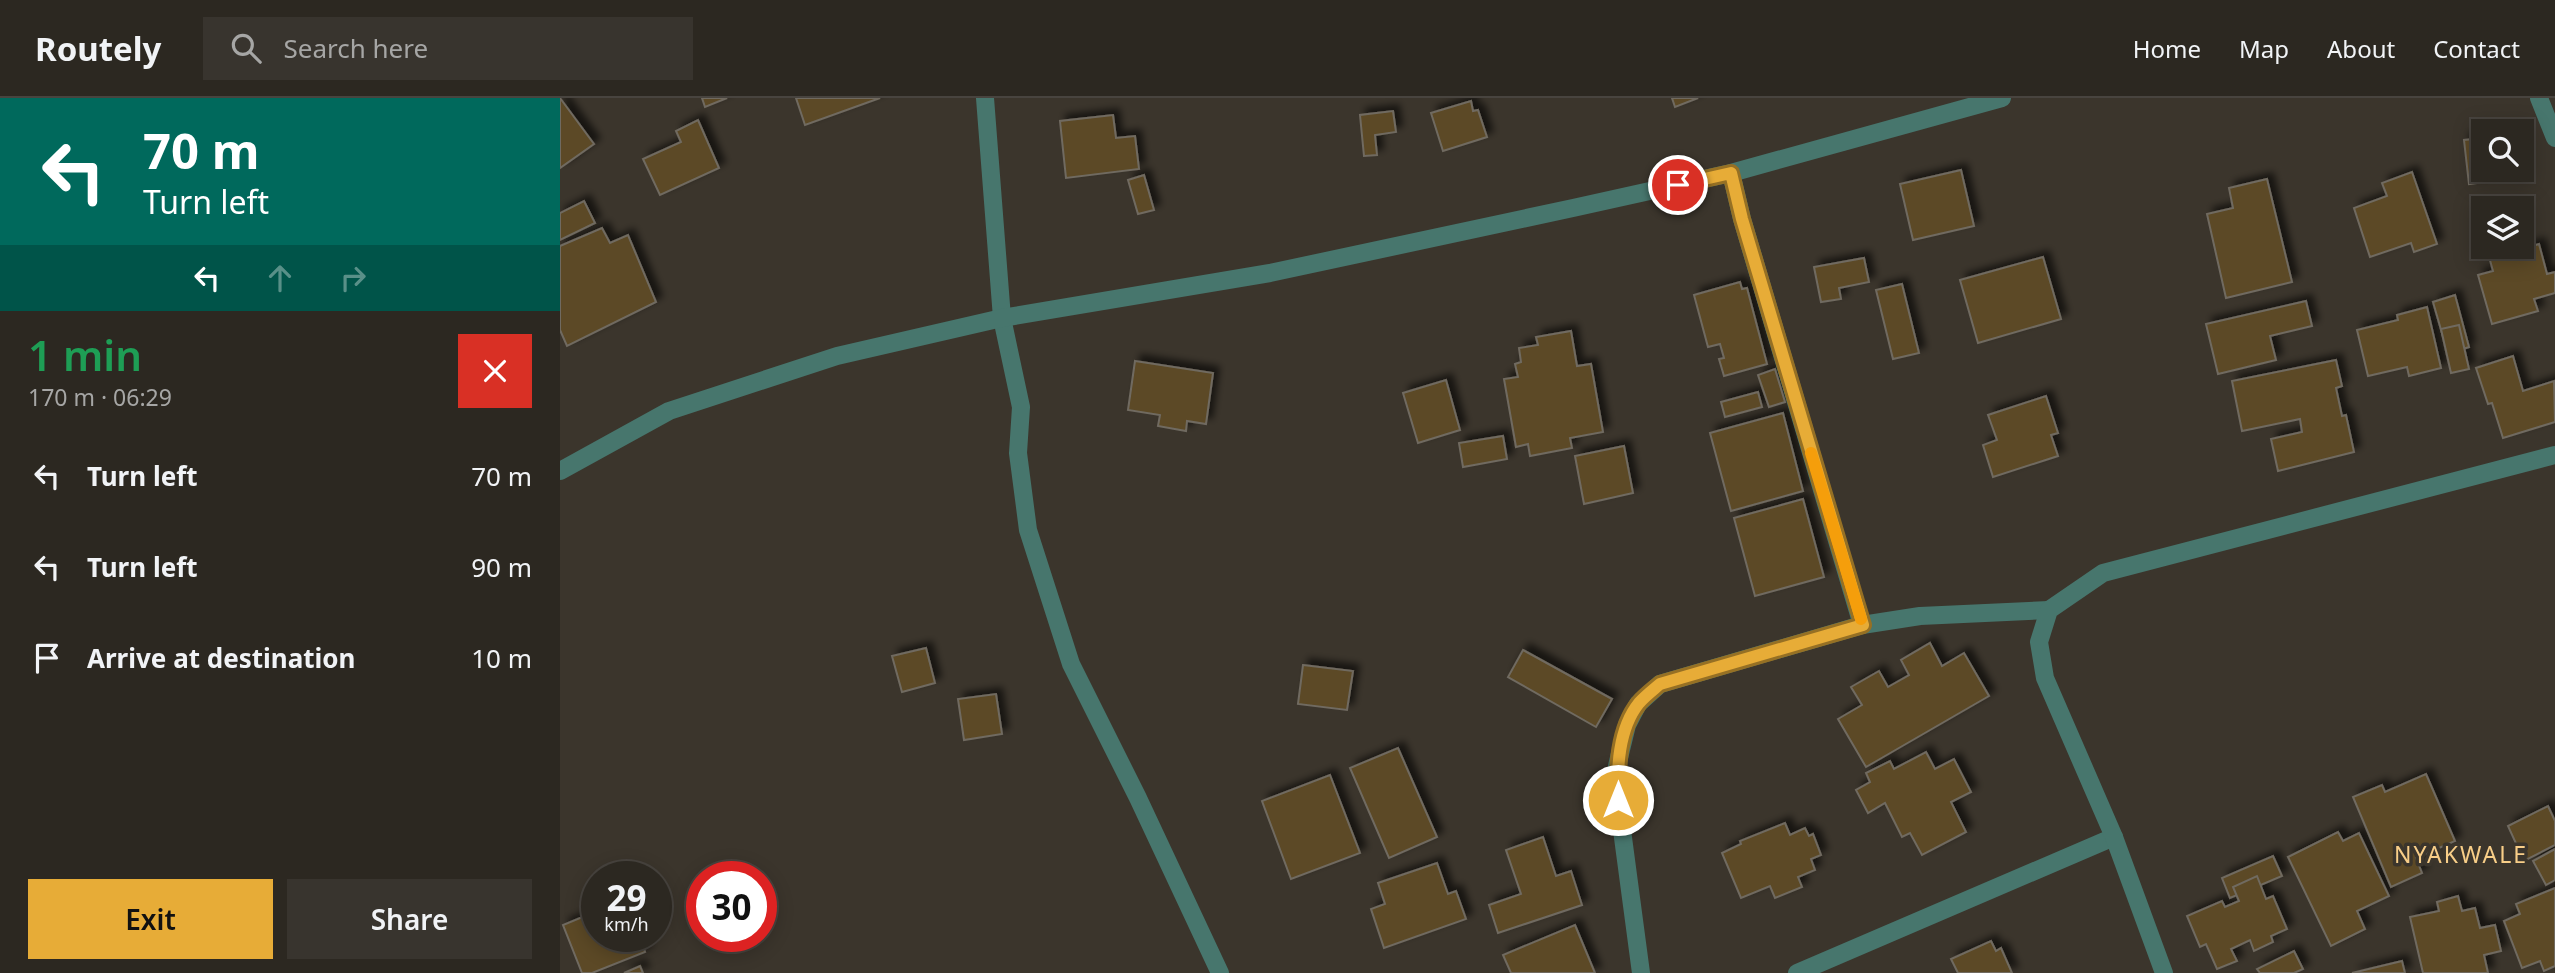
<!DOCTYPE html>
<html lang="en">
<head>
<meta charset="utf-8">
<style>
	:root { --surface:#2c2821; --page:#38342e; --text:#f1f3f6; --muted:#a6a6a5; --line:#48443f; --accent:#e7ac37 }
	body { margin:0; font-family:"Noto Sans",sans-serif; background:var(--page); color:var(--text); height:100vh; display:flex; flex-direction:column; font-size:26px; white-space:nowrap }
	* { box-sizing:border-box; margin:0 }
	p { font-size:23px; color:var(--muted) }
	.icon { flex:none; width:38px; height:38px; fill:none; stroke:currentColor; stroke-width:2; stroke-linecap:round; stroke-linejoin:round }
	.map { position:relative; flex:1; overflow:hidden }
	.side { display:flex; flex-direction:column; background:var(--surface); width:560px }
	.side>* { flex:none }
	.top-card { background:#00695c; color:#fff; overflow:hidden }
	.fabs { position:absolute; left:1911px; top:21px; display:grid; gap:14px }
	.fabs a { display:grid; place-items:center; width:63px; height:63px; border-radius:0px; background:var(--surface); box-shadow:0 4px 18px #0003,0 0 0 2px var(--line); font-size:35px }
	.speed { position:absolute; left:21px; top:763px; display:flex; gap:14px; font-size:35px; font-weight:700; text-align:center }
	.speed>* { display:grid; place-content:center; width:91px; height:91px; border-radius:50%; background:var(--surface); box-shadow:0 4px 18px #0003,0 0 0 2px var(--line); line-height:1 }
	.speed small { font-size:18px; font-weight:400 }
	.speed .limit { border:10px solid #d22; background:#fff; color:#111 }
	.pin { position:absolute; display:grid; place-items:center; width:60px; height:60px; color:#fff; margin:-30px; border:4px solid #fff; border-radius:50%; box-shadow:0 2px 7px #0007 }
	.me { position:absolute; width:77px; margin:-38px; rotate:0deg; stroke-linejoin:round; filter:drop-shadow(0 0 5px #0008) }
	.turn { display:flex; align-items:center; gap:24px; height:147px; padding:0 28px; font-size:32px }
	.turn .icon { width:91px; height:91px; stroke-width:2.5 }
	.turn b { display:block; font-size:49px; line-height:60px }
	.lanes { display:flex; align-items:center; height:66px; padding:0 28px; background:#0003; justify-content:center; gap:35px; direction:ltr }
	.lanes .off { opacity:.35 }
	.round { display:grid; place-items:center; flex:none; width:74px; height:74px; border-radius:0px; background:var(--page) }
	.overview { display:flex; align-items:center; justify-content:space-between; height:119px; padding:0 28px }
	h1 { font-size:42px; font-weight:600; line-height:52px; color:#1e9e55 }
	.primary-button { display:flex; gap:14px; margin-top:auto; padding:14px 28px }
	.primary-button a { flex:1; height:80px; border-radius:0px; background:var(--accent); color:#111; font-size:28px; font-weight:600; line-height:80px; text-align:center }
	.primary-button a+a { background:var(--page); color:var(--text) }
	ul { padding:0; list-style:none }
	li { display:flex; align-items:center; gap:21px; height:91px; padding:0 28px }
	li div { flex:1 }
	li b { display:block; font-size:26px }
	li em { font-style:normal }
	header { display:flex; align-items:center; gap:42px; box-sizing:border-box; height:98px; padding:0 35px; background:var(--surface); border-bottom:2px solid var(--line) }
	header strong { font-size:33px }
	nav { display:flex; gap:38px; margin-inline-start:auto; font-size:24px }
	.search { width:490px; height:63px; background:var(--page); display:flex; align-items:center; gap:18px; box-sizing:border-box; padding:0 24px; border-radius:0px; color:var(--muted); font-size:26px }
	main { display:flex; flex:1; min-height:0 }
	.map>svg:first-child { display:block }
</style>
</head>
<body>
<header>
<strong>Routely</strong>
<div class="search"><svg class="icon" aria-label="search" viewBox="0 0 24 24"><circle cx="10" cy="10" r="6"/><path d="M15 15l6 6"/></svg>Search here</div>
<nav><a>Home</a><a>Map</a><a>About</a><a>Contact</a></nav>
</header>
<main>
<section class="side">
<div class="top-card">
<div class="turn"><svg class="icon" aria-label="left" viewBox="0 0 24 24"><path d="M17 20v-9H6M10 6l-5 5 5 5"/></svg><div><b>70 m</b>Turn left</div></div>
<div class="lanes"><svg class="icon" aria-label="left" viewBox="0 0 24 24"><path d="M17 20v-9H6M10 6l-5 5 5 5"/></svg><svg class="icon off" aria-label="ahead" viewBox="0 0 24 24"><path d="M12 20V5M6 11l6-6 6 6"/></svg><svg class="icon off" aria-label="right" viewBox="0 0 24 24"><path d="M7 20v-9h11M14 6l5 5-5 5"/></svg></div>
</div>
<div class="overview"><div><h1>1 min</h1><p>170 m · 06:29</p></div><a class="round" style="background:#d93025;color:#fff"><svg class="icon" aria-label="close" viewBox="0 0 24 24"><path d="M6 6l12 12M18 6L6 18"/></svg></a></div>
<ul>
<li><svg class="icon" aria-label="left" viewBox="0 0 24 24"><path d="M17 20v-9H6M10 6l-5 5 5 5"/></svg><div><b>Turn left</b></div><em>70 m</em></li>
<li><svg class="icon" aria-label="left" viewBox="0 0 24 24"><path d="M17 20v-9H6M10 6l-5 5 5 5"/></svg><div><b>Turn left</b></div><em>90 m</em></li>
<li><svg class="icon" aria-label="arrive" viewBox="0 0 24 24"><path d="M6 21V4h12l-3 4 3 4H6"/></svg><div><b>Arrive at destination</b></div><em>10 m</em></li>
</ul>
<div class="primary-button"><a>Exit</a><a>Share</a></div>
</section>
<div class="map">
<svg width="1995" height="875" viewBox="0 0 1995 875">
	<defs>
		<filter id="shadow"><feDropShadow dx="6" dy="-6" stdDeviation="3.5" flood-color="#0009"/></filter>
	</defs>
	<rect width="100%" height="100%" fill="#3b352c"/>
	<g fill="#5b4925" stroke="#706a60" stroke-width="2" filter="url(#shadow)">
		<path d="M 0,0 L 34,46 L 0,70 Z"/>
		<path d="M 142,0 L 167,0 L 145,9 Z"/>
		<path d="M 236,0 L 320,0 L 245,27 Z"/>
		<path d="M 1112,0 L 1138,0 L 1115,9 Z"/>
		<path d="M 911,3 L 913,13 L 918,12 L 927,39 L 883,53 L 871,15 Z"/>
		<path d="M 833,13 L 836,34 L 815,37 L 817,57 L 804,58 L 800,17 Z"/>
		<path d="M 553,17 L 556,40 L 575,38 L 579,71 L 506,80 L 500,23 Z"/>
		<path d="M 138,22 L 159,70 L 100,97 L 83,61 L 121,44 L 116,33 Z"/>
		<path d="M 1923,40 L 1923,72 L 1945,72 L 1946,81 L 1909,86 L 1904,42 Z"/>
		<path d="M 1401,72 L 1414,128 L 1353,142 L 1340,86 Z"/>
		<path d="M 1852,74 L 1877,146 L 1854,154 L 1851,145 L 1810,159 L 1794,110 L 1827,98 L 1822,85 Z"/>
		<path d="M 584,77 L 594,112 L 578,116 L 568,82 Z"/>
		<path d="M 1707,81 L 1732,184 L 1666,200 L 1647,116 L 1673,110 L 1669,90 Z"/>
		<path d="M 24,103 L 35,125 L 0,142 L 0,115 Z"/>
		<path d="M 42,130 L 50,145 L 68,137 L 96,204 L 7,248 L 0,232 L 0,148 Z"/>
		<path d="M 1979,146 L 1987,176 L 1995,174 L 1995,195 L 1974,201 L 1978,213 L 1932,226 L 1918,177 L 1933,173 L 1928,155 L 1949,149 L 1958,149 L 1959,152 Z"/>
		<path d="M 1483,159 L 1501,221 L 1418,245 L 1400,182 Z"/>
		<path d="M 1304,160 L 1309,184 L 1279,190 L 1281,201 L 1261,204 L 1254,169 Z"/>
		<path d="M 1180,184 L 1182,191 L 1187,190 L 1207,266 L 1164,278 L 1159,261 L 1164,260 L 1160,246 L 1148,249 L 1134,197 Z"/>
		<path d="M 1342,186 L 1359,255 L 1333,261 L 1316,192 Z"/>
		<path d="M 1895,197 L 1909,249 L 1888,256 L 1873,204 Z"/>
		<path d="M 1746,203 L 1752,228 L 1710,238 L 1716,262 L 1658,276 L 1646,226 Z"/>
		<path d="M 1867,209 L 1881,270 L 1849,278 L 1847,269 L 1808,278 L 1797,232 L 1838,222 L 1837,217 Z"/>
		<path d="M 1899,227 L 1909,271 L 1891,275 L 1881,231 Z"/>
		<path d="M 1011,233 L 1017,268 L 1031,266 L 1043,334 L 1010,340 L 1012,350 L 970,358 L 968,346 L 956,349 L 944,281 L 958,279 L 955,266 L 961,264 L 959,250 L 978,247 L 976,239 Z"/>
		<path d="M 1953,258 L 1963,293 L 1994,283 L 1995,324 L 1943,340 L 1932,305 L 1928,306 L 1916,270 Z"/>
		<path d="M 1776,262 L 1782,288 L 1776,290 L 1782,318 L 1786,317 L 1794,354 L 1718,373 L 1711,341 L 1742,334 L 1740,321 L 1682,333 L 1672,283 Z"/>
		<path d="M 575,263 L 653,275 L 646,326 L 627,323 L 626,333 L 598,328 L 600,317 L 568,312 Z"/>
		<path d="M 1215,271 L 1225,304 L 1209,309 L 1198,277 Z"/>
		<path d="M 886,282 L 900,332 L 858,345 L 843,295 Z"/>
		<path d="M 1198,294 L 1202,309 L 1165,319 L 1161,304 Z"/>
		<path d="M 1486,298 L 1498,335 L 1491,337 L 1498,358 L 1433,379 L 1423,347 L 1437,342 L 1428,317 Z"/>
		<path d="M 1223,315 L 1243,393 L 1171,413 L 1150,335 Z"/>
		<path d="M 943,338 L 947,361 L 903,369 L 899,345 Z"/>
		<path d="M 1064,348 L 1073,395 L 1024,406 L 1015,358 Z"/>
		<path d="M 1243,401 L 1264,479 L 1195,498 L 1174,420 Z"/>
		<path d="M 1370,545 L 1382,568 L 1404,555 L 1429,598 L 1306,669 L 1278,621 L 1302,607 L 1291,589 L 1319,573 L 1328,589 L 1349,577 L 1341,562 Z"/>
		<path d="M 366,550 L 375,585 L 342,594 L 332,558 Z"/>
		<path d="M 963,552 L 1052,601 L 1036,629 L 948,579 Z"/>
		<path d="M 743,567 L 793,573 L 787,612 L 738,606 Z"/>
		<path d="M 436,596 L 442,636 L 404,642 L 398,601 Z"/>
		<path d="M 838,650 L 877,739 L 829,760 L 790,670 Z"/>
		<path d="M 1366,654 L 1375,671 L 1394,661 L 1411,694 L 1391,704 L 1406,734 L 1362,757 L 1350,735 L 1342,739 L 1325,705 L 1308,715 L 1296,692 L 1310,684 L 1306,675 L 1330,663 L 1334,671 Z"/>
		<path d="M 1866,676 L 1895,743 L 1856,760 L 1862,775 L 1831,789 L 1793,699 L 1822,687 L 1825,694 Z"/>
		<path d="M 770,677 L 800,755 L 731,781 L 702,703 Z"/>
		<path d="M 1988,708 L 1995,723 L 1995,747 L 1964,763 L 1948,728 Z"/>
		<path d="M 1225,725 L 1230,737 L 1245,730 L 1249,738 L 1253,736 L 1261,757 L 1251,761 L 1255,772 L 1238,779 L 1242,789 L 1215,800 L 1210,788 L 1181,800 L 1162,755 L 1181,746 L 1180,743 Z"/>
		<path d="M 1778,734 L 1783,743 L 1799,735 L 1829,798 L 1797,813 L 1805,831 L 1771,848 L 1728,759 Z"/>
		<path d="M 983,739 L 996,778 L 1011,773 L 1022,807 L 938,835 L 929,807 L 961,796 L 946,752 Z"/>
		<path d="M 1995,751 L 1995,782 L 1986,787 L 1973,763 Z"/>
		<path d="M 1713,758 L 1722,778 L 1670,800 L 1662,780 Z"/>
		<path d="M 877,765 L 888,796 L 896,793 L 906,821 L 824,850 L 811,811 L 825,806 L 818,785 Z"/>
		<path d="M 1697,778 L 1706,801 L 1713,798 L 1727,831 L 1711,838 L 1713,844 L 1694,853 L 1690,842 L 1671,851 L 1677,863 L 1657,871 L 1646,846 L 1640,849 L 1627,818 L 1662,803 L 1665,809 L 1679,803 L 1673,789 Z"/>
		<path d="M 1995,790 L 1995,868 L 1984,873 L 1980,863 L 1962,870 L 1944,823 L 1960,816 L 1956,806 Z"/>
		<path d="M 1898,798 L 1902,813 L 1915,810 L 1920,830 L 1935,827 L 1941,853 L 1924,857 L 1928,875 L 1863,875 L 1850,819 L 1879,813 L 1877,804 Z"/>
		<path d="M 37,813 L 37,838 L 79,838 L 85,854 L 32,875 L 22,875 L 3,827 Z"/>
		<path d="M 1015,827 L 1035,875 L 951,875 L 943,857 Z"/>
		<path d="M 1431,843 L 1436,853 L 1441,850 L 1452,875 L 1398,875 L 1391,861 Z"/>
		<path d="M 1734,853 L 1743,871 L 1734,875 L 1700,875 L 1697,871 Z"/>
		<path d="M 1842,863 L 1845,875 L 1792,875 Z"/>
		<path d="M 80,868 L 83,875 L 64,875 Z"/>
	</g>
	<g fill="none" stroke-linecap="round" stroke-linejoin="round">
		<g stroke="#47766d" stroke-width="18">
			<path d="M 425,0 L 442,220 L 461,309 L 458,355 L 468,432 L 511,566 L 578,700 L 660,875"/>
			<path d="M 1979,0 L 1995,40"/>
			<path d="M 1171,75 L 1182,121 L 1302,527"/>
			<path d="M 0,373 L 109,313 L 277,258 L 442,220 L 710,175 L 1013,110 L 1171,75 L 1442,0"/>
			<path d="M 1081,875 L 1058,702 L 1057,668 L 1067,627 L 1078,606 L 1100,586 L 1302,527 L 1360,518 L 1489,512"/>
			<path d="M 1237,875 L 1554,739"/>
			<path d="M 1604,875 L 1554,739 L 1485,580 L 1479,544 L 1489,512 L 1543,475 L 1995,357"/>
		</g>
	</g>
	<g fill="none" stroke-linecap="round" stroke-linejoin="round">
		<g stroke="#967024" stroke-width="18">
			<path id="route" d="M 1058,702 C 1057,671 1058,631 1079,605 C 1085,598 1093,592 1100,586 L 1303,527 L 1182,121 L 1171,75 L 1118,87"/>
		</g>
		<use href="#route" stroke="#e7ac37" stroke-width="12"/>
		<path stroke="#f59e0b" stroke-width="12" d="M 1251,355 L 1301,521"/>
	</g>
	<g text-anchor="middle" stroke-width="7" stroke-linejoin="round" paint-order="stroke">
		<g font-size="23" letter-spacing="2" fill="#f8ce88" stroke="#3b352c">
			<text x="1901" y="765">NYAKWALE</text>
		</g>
	</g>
</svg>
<div class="fabs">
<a><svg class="icon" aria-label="search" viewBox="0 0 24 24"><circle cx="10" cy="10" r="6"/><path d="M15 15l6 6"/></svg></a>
<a><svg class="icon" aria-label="layers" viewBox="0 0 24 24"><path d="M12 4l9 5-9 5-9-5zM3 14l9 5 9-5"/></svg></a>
</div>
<div class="speed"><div>29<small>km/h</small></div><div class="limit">30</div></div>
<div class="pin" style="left:1118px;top:87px;background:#d93025"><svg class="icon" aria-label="arrive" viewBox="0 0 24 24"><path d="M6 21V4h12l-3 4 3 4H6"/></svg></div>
<svg class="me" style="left:1058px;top:702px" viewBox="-20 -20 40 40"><circle r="17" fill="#e7ac37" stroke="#fff" stroke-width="3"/><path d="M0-11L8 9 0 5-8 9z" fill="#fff"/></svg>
</div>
</main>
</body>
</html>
